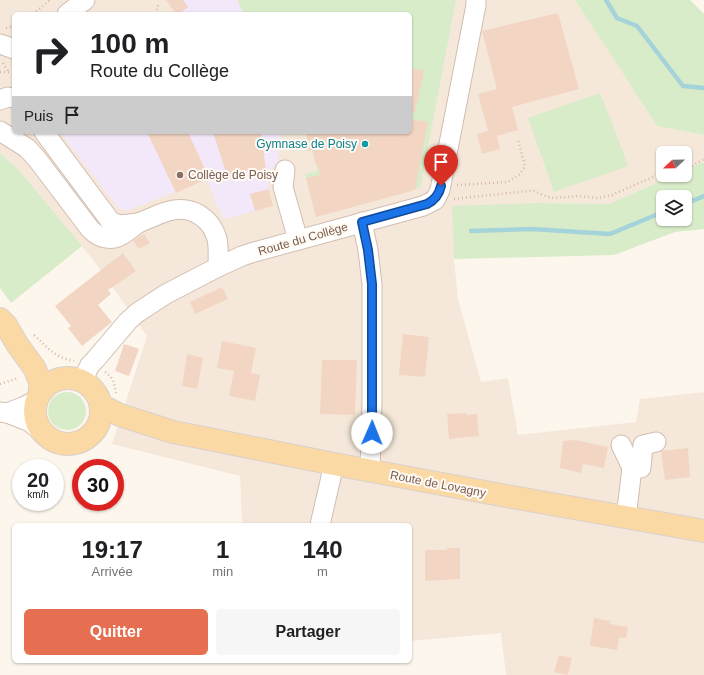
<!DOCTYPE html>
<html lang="fr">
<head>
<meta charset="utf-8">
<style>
	:root { --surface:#fff; --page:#f6f6f6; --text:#202124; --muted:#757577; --accent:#e76f51 }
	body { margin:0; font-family:Helvetica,sans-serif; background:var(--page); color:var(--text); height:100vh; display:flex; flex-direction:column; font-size:15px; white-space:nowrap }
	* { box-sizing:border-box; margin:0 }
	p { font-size:13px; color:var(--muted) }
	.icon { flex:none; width:22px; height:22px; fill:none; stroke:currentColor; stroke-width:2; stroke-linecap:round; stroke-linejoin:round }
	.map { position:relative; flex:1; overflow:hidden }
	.details { position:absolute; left:12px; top:523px; width:400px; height:140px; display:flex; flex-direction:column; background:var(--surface); border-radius:6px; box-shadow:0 1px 3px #0004 }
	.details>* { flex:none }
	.hud { position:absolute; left:12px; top:12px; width:400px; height:122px; border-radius:6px; box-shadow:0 1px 3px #0004; background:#fff; color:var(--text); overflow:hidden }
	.needle { width:26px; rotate:248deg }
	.controls { position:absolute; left:656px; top:146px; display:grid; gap:8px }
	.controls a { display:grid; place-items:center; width:36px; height:36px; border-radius:6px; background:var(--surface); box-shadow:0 1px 3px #0004; font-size:20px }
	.speed { position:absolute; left:12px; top:459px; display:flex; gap:8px; font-size:20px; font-weight:700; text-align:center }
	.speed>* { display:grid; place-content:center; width:52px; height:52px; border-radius:50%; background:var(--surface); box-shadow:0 1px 3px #0004; line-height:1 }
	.speed small { font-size:10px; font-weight:400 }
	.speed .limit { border:6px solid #d22; background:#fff; color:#111 }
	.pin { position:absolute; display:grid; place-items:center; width:34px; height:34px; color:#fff; margin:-41px -17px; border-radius:50% 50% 50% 0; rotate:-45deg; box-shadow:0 0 4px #0007 }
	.pin .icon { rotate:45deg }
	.me { position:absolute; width:44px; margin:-22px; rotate:1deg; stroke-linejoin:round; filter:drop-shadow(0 0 3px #0008) }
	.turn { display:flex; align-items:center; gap:14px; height:84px; padding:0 12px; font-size:18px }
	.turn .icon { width:52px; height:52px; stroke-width:2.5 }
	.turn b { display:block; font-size:28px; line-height:34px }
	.then { display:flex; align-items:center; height:38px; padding:0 12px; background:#0003; gap:8px; font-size:15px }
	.eta { display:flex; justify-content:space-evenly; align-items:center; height:68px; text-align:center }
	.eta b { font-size:24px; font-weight:700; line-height:28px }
	.cta { display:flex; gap:8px; margin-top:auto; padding:8px 12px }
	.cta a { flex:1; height:46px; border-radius:6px; background:var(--accent); color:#fff; font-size:16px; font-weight:700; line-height:46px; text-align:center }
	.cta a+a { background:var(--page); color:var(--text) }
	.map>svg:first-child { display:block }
</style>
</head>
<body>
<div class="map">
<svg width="704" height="675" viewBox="0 0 704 675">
	<rect width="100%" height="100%" fill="#fdf6ec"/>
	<path fill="#f5e8da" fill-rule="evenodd" d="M 0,0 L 575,0 L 657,126 L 704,135 L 704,162 L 685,170 L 685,153 L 663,153 L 663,175 L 674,175 L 609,204 L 539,203 L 454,259 L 458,299 L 481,382 L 508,378 L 518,435 L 636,422 L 640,399 L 704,392 L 704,675 L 506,675 L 501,633 L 410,641 L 410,525 L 242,525 L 240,476 L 112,444 L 147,336 L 94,261 L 18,169 L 0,153 ZM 14,14 L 410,14 L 410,132 L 14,132 Z"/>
	<g fill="#f3e8fa">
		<path d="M 183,0 L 238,0 L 243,14 L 179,14 L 188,7 Z"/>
		<path d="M 60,132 L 281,132 L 277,167 L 266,171 L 269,189 L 273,206 L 223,219 L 220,208 L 218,208 L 207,179 L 176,193 L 175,192 L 129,210 L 119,209 Z"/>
	</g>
	<g fill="#d8ecc9" fill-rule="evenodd">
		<path d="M 238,0 L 456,0 L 420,188 L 316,217 L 305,174 L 318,171 L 312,150 L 306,151 L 307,132 L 410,132 L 410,14 L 243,14 Z"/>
		<path d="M 575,0 L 690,0 L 704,14 L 704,135 L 657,126 Z"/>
		<path d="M 600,93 L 615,130 L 628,166 L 554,192 L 528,118 Z"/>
		<path d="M 0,153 L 18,169 L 82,246 L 11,303 L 0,288 Z"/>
		<path d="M 704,162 L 704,229 L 675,232 L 614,255 L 454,259 L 452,206 L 539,203 L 609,204 L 674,175 L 685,175 L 685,170 ZM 663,197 L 685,197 L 685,219 L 663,219 Z"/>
		<circle cx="67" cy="411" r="19"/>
	</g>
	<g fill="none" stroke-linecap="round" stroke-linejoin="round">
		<g stroke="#a5d3da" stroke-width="4.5">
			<path d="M 606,0 L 617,18 L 637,26 L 683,86 L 704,88"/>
			<path d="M 685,204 L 704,196"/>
			<path d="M 471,231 L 532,229 L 610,234 L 663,212"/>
		</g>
	</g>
	<g fill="#f3d5c3">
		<path d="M 166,0 L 183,0 L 188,7 L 179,14 L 176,14 Z"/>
		<path d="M 558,13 L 579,89 L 512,107 L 518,130 L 497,136 L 500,149 L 482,154 L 477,134 L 488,131 L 478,94 L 497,89 L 482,31 Z"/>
		<path d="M 410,68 L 424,71 L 415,112 L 410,111 Z"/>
		<path d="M 410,119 L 428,122 L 415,190 L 316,217 L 306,178 L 320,175 L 318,165 L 316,165 L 312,150 L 306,151 L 307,132 L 410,132 Z"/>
		<path d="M 147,132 L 188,132 L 209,178 L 176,193 Z"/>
		<path d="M 213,132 L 261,132 L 266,171 L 248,173 L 247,170 L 227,176 Z"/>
		<path d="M 269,189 L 273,206 L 255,211 L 250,194 Z"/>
		<path d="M 144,234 L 150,243 L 139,249 L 133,241 Z"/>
		<path d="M 123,253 L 136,271 L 108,290 L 111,294 L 98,305 L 112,322 L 82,346 L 68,328 L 71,326 L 55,306 Z"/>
		<path d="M 222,287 L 228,299 L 195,314 L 190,302 Z"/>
		<path d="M 403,334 L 429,337 L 425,377 L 399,375 Z"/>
		<path d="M 222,341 L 256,348 L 251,373 L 260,375 L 255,401 L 229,396 L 234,371 L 217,368 Z"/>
		<path d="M 124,344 L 139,349 L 129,376 L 115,371 Z"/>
		<path d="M 187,354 L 203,358 L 197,389 L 182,386 Z"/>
		<path d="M 322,360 L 357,360 L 355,415 L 320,414 Z"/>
		<path d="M 466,413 L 466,415 L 477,414 L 479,436 L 449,439 L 447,414 Z"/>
		<path d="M 575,440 L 608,447 L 604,468 L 583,464 L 581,473 L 560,468 L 563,441 Z"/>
		<path d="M 688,448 L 690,477 L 665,480 L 661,451 Z"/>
		<path d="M 447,548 L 460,548 L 460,579 L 425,581 L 425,550 L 447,550 Z"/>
		<path d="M 594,618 L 611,621 L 610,624 L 628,627 L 626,638 L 619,638 L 617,650 L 590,646 Z"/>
		<path d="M 559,655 L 572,658 L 568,675 L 554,672 Z"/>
	</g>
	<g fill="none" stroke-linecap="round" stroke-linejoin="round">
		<g stroke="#d1beb0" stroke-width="21">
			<g id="minor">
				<path d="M 67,14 L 85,0"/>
				<path d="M 0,44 L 14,49"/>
				<path d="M 0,100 L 8,97 L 14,98"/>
				<path d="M 0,131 L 27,148 L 37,159 L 90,229 C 97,236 105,240 115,238 C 124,236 131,228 138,223 C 143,221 148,219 153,217 C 171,208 190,204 207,221 C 212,226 215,232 217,239 C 219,248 218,258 218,267"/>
				<path d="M 44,132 L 111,222 L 120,225 L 139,223"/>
				<path d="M 285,170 L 283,187 L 298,240"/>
				<path d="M 362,222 L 368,250 L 372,284 L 372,401 L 370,471"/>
				<path d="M 82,381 L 90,365 L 95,360 L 128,321 L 137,313 L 166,294 L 218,267 L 242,256 L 251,253 L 423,206 L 435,200 L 440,190 L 476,5 L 476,0"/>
				<path d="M 0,412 L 7,413 L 30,422 L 43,433"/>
				<path d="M 7,413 L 23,407 L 37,400"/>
				<path d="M 621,445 L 632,468 L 641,468 L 643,445 L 656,442"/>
				<path d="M 626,518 L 632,468"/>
				<path d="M 320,525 L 334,464"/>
			</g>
		</g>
		<g stroke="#dad1cd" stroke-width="24">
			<g id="major">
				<path d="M 0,319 L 6,325 L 17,344 L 35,369 L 40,382 L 40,393"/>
				<circle cx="68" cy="411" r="33"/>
				<path d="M 101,405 L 106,408 L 120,415 L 173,432 L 204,438 L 334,464 L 512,497 L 704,531"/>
			</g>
		</g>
		<g stroke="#d9b8a5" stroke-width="2.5" stroke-dasharray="1 3" stroke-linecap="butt">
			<path d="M 33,14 L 50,0"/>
			<path d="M 156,14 L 158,5"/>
			<path d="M 6,28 L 14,26"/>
			<path d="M 3,63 L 8,71"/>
			<path d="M 0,72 L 14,72"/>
			<path d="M 685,170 L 704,159"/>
			<path d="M 457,185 L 508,182 L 520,174 L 525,166 L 518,140"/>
			<path d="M 454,199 L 462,198 L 528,191 L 534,191 L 548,197 L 554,198 L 580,196 L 597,198 L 612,195 L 655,176 L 663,174"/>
			<path d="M 34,335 C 48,348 54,357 74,361"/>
			<path d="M 105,372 C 114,378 114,383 116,393"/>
			<path d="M 0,384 L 19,378"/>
		</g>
		<use href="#minor" stroke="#fff" stroke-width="19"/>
		<use href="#major" stroke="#fbd9a5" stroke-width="22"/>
	</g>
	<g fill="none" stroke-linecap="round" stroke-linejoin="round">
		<g stroke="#114b97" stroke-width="10">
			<path id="route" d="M 372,433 L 372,284 L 368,250 L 362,222 L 427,204 C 435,200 439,195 441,186"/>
		</g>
		<use href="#route" stroke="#1a73e8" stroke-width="7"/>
	</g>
	<circle fill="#0f9aa8" stroke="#fffaf3" stroke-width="1.5" cx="365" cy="144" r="4"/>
	<circle fill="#8d6e63" stroke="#fffaf3" stroke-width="1.5" cx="180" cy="175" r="4"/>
	<g text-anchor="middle" stroke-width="4" stroke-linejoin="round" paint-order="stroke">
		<g font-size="12" fill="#0d838f" stroke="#fffaf3" text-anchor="end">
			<text x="357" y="148">Gymnase de Poisy</text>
		</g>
		<g font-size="12" fill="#785e54" stroke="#fffaf3" text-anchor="start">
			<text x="188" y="179">Collège de Poisy</text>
		</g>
		<g font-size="12" fill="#7a5c4d" stroke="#fffaf3">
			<text transform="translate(303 239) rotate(-16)" y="4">Route du Collège</text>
			<text transform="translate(438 484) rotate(11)" y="4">Route de Lovagny</text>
		</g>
	</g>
</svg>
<div class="controls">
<a><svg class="needle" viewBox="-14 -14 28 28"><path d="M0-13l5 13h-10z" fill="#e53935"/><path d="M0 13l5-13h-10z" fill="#757577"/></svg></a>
<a><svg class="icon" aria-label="layers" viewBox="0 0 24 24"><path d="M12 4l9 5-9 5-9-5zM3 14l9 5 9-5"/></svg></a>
</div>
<div class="speed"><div>20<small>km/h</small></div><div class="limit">30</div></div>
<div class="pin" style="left:441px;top:186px;background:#d93025"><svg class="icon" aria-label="arrive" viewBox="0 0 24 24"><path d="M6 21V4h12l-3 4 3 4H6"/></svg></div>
<svg class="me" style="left:372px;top:433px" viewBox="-20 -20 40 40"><circle r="19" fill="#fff"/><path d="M0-13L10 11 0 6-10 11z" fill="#1a73e8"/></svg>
<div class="hud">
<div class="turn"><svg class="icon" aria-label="right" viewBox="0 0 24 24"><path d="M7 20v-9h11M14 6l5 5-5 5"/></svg><div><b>100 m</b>Route du Collège</div></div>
<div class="then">Puis<svg class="icon" aria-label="arrive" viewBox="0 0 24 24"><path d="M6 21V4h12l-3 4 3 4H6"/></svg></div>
</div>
<section class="details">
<div class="eta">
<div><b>19:17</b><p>Arrivée</p></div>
<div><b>1</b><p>min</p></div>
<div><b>140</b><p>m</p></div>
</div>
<div class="cta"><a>Quitter</a><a>Partager</a></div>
</section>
</div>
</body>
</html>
